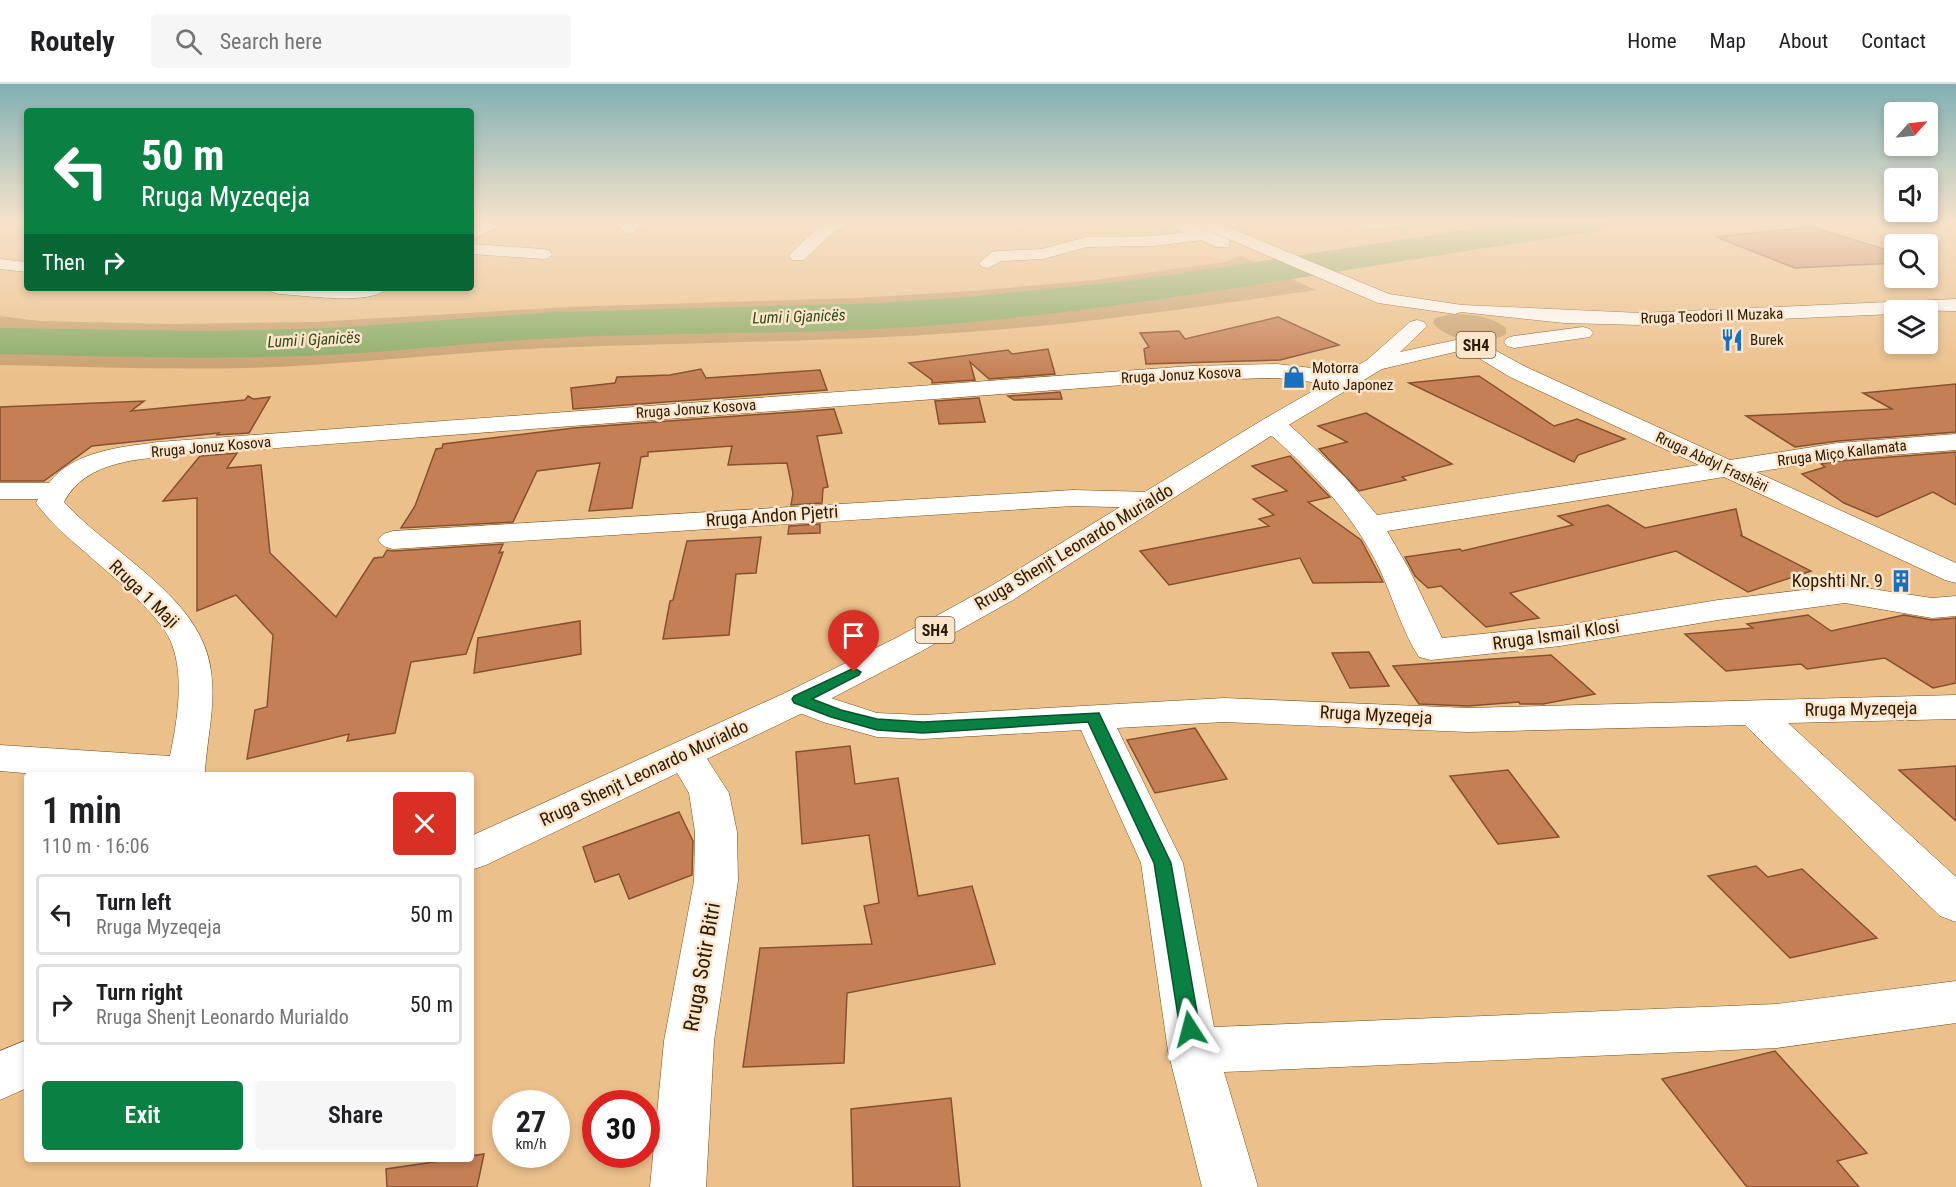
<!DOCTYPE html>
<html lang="en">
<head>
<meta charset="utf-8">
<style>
	:root { --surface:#fff; --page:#f6f6f6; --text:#202124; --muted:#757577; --line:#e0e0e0; --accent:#0b8043 }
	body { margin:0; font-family:"Roboto Condensed",sans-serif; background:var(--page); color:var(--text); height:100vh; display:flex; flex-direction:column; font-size:22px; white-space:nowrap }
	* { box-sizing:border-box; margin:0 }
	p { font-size:20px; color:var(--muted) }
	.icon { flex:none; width:33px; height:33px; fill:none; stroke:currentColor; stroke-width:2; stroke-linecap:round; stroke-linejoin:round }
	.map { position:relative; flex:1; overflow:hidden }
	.sheet { position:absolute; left:24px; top:688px; width:450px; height:390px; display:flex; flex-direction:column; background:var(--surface); border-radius:6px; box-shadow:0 3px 9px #0003 }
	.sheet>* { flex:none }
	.hud { position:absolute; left:24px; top:24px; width:450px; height:183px; border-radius:6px; box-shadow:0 3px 9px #0003; background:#0b8043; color:#fff; overflow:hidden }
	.needle { width:39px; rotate:63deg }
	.buttons { position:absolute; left:1884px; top:18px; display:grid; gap:12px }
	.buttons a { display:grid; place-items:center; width:54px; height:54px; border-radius:6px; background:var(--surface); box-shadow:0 3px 9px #0003; font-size:30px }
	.speed { position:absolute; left:492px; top:1006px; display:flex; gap:12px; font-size:30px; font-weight:700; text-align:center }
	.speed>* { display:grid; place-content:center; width:78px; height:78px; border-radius:50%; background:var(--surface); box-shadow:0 3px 9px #0003; line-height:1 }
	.speed small { font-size:15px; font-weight:400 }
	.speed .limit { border:9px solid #d22; background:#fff; color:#111 }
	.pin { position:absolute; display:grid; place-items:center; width:51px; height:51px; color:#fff; margin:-62px -26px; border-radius:50% 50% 50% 0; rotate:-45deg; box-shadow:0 0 6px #0007 }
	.pin .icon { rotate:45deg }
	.me { position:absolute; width:66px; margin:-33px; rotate:351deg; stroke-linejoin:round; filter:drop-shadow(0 0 4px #0008) }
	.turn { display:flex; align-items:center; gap:21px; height:126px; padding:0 18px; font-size:27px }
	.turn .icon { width:78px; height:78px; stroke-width:2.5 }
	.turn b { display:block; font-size:42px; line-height:51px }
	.then { display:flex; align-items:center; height:57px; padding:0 18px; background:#0003; gap:12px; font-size:22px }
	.round { display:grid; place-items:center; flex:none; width:63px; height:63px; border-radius:6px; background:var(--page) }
	.summary { display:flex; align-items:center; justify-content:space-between; height:102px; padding:0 18px }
	h1 { font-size:36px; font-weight:600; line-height:45px }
	.button { display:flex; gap:12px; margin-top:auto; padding:12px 18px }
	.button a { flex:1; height:69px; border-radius:6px; background:var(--accent); color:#fff; font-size:24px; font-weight:600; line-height:69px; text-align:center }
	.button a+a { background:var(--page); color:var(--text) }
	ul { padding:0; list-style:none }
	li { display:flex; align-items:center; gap:18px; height:81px; margin:0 12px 9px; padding:0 6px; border:3px solid var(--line); border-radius:6px }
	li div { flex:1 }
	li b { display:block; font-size:22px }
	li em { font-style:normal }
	header { display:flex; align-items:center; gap:36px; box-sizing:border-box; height:84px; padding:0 30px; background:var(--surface); border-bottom:2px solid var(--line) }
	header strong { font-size:28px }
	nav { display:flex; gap:33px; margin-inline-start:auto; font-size:21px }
	.search { width:420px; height:54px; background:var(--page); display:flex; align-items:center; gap:15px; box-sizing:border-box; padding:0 21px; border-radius:6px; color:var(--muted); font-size:22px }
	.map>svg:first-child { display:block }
</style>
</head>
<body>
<header>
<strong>Routely</strong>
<div class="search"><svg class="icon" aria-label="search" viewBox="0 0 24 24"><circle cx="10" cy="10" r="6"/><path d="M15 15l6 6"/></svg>Search here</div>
<nav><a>Home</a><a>Map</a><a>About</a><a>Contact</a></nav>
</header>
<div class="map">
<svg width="1956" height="1103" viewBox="0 0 1956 1103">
	<rect width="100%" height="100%" fill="#ecc08b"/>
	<g fill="#c8a070">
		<path d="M 1241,172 L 1316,206 C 1213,221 1110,236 1006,245 C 855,258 702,258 549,264 C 470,267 391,276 311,281 C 208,288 104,283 0,281 L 0,232 L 39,237 L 171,240 L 314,238 L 567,223 L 855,214 L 973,207 L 1094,196 L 1225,178 Z"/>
		<path d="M 1452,230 C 1470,230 1492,232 1506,244 L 1506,250 C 1488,262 1446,257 1433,239 L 1435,234 Z"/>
	</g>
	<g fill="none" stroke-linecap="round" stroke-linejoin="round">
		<path fill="#86aa64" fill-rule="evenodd" d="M 1517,138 L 1610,138 L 1605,145 L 1593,148 C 1386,177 1181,218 972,238 C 833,252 693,247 554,254 C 479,258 405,267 330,271 C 220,276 110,273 0,270 L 0,244 L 211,247 L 332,244 L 554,228 L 876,219 L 969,213 L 1137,196 Z"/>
	</g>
	<g fill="#c57f55" stroke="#865130" stroke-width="1.5">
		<path d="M 1812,143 L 1894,168 L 1894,179 L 1795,184 L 1716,153 Z"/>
		<path d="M 1278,233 L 1339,261 L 1280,276 L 1146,280 L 1144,265 L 1149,263 L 1140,249 L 1179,247 L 1185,255 Z"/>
		<path d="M 1048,265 L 1055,290 L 989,295 L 970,278 L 975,296 L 932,299 L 932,296 L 909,279 L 1008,266 L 1012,270 Z"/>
		<path d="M 701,285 L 706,294 L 820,286 L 827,306 L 573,325 L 571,304 L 615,299 L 617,293 L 670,291 Z"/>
		<path d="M 1479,292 L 1554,342 L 1577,335 L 1625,355 L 1578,371 L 1574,378 L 1409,299 Z"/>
		<path d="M 1956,300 L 1956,348 L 1838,357 L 1795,363 L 1746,332 L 1892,325 L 1863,309 Z"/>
		<path d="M 1060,308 L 1062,315 L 1014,316 L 1008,312 Z"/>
		<path d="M 248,312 L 253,315 L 270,313 L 249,349 L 217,351 L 219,349 L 92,362 L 44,397 L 0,397 L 0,323 L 144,317 L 131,327 L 245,316 Z"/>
		<path d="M 979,314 L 985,338 L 939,340 L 935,317 Z"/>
		<path d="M 834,325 L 842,349 L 817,352 L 828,403 L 823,404 L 822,419 L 791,421 L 793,409 L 787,379 L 728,381 L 732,362 L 648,368 L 648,372 L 641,373 L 632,424 L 589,427 L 600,379 L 537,387 L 513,438 L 401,444 L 415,422 L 436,365 L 442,364 L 443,360 L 574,344 Z"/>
		<path d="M 1366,329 L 1452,380 L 1402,393 L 1406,396 L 1359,407 L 1319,365 L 1347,358 L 1318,342 Z"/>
		<path d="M 1956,368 L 1956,421 L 1933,408 L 1877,433 L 1844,419 L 1802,390 L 1825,383 L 1821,380 L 1838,377 Z"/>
		<path d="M 237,369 L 227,384 L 261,381 L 270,469 L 336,533 L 374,474 L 383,473 L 387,466 L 393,467 L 503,460 L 499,469 L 503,468 L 466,570 L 411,578 L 395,649 L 347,657 L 349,650 L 247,675 L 255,626 L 267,623 L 273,551 L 236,511 L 197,527 L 197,414 L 163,417 L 200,372 Z"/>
		<path d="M 1290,372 L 1330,413 L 1308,418 L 1361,456 L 1383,498 L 1313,499 L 1300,474 L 1169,501 L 1140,467 L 1269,442 L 1259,435 L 1274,431 L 1253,415 L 1287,407 L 1252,382 Z"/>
		<path d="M 1608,421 L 1645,444 L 1736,425 L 1742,451 L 1740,451 L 1811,487 L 1748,508 L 1676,467 L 1510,509 L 1539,534 L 1486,543 L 1441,502 L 1428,504 L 1415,492 L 1405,473 L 1460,465 L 1462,467 L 1573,441 L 1558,432 Z"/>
		<path d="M 820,440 L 820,449 L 788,450 L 789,442 Z"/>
		<path d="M 761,453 L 756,489 L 736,490 L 729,551 L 663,555 L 670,517 L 673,516 L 687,457 Z"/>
		<path d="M 1808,531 L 1831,547 L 1904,531 L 1932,536 L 1956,534 L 1956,599 L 1933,604 L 1885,574 L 1807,585 L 1801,580 L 1726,587 L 1685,550 L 1753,544 L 1747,540 Z"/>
		<path d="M 580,537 L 581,570 L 474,589 L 478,554 Z"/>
		<path d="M 1369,568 L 1389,602 L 1350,604 L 1332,569 Z"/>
		<path d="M 1551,571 L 1595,610 L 1543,620 L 1520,620 L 1519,618 L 1468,622 L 1419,620 L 1393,582 Z"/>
		<path d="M 1195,644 L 1227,695 L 1155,709 L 1127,656 Z"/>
		<path d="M 850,662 L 855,700 L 898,694 L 918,812 L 972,802 L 995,880 L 847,909 L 844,979 L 743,983 L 760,864 L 872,860 L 864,822 L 879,819 L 869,751 L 802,760 L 796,668 Z"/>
		<path d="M 1956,682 L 1956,737 L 1899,686 Z"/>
		<path d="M 1508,686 L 1559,753 L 1498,760 L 1450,692 Z"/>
		<path d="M 679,728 L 693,757 L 692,791 L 629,815 L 619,790 L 595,798 L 583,763 Z"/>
		<path d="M 1756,782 L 1768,793 L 1802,785 L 1877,854 L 1790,874 L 1708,792 Z"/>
		<path d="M 1775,967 L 1867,1069 L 1837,1077 L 1859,1103 L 1747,1103 L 1662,995 Z"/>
		<path d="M 951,1014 L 960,1103 L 853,1103 L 851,1025 Z"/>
		<path d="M 484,1070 L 477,1103 L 387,1103 L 386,1085 L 447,1076 L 471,1076 L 471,1072 Z"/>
	</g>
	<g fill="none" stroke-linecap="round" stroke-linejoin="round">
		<g stroke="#744e18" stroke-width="1">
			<g id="minor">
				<path d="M 483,138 L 503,138 L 501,141 L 471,156 L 471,144 Z"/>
				<path d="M 626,138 L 643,138 L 634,148 L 628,150 L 620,145 Z"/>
				<path d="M 831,138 L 851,138 L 828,153 L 804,176 L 792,176 L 789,172 L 792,168 L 816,145 Z"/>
				<path d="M 1345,138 L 1407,138 C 1400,146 1352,146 1345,138 Z"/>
				<path d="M 1204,146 L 1210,147 L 1212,151 L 1210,155 L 1154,162 L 1087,163 L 1043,175 L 1002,177 L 988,184 L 982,183 L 979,179 L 992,168 L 998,167 L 1042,165 L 1086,153 L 1154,152 Z"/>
				<path d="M 471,160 L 543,165 L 549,166 L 552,170 L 549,174 L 543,175 L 471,170 Z"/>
				<path d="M 0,175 L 27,178 L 27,188 L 0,185 Z"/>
				<path d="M 270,204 L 386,204 C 374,222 301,211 279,210 L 272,208 Z"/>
				<path d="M 1471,255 L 1478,257 L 1526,283 L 1730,376 L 1838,359 L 1956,350 L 1956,366 L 1838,375 L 1756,388 L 1956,479 L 1956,499 L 1945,496 L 1724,393 L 1387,447 L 1409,485 L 1442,554 L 1560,542 L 1718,516 L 1845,501 L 1932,514 L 1956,512 L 1956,532 L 1932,534 L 1845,519 L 1718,536 L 1560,562 L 1431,576 L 1419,573 C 1402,547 1393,514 1380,486 C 1353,429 1311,386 1264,345 L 1261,340 L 1264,335 L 1273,333 L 1282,335 L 1295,346 L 1345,393 L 1377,431 L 1699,381 L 1510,293 L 1464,265 L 1460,261 L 1464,257 Z"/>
				<path d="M 1277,280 L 1347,288 L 1355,290 L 1358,295 L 1355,300 L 1347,302 L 1277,294 L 1191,296 L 182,371 C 140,375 86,376 64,418 C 111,470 202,513 211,587 C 216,621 207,654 205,687 L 203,692 L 60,692 L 0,687 L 0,661 L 170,672 C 177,638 185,592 171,558 C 160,530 108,489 85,468 C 67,453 50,438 36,419 L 38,415 L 0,415 L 0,399 L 49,399 C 73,367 121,363 158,358 L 1191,282 Z"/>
				<path d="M 1073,406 L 1152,408 L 1162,410 L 1166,416 L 1162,422 L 1152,424 L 1073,422 L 393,465 L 383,462 L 378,456 L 383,450 L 393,447 Z"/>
				<path d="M 800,604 L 877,629 L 923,631 L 1224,614 L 1468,624 L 1956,611 L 1956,635 L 1788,639 L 1956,793 L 1956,838 L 1940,832 L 1745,641 L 1468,648 L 1224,638 L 1117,644 L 1183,779 L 1214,943 L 1777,920 L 1956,897 L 1956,939 L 1777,964 L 1224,988 L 1258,1103 L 1202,1103 L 1168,967 L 1141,779 L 1081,646 L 923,655 L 877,653 L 823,638 L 787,624 L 782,616 L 787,608 Z"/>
				<path d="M 685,657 L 698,661 L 729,709 L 737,748 L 738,797 L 714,957 L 706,1103 L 650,1103 L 664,957 L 694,797 L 695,748 L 689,709 L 666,670 L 672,661 Z"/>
			</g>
		</g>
		<g stroke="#744e18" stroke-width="1">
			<g id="major">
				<path d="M 1166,138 L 1187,138 L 1228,155 L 1230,159 L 1228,163 L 1216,163 L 1168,141 Z"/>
				<path d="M 1194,138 L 1216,138 L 1389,210 L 1462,221 L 1641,229 L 1956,215 L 1956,227 L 1894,226 L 1894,230 L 1641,241 L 1564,239 L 1461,228 L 1455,230 L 1378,219 L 1196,141 Z"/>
				<path d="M 1417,236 L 1424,238 L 1427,242 L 1400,268 L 1465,254 L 1472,256 L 1476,260 L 1472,264 L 1382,285 L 1282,345 L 1013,516 L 920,568 L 813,624 L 486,781 L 471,786 L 471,752 L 787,608 L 896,554 L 991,502 L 1264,335 L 1367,276 L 1410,238 Z"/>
				<path d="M 1583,243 L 1590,245 L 1593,249 L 1590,253 L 1514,264 L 1507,262 L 1504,258 L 1507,254 L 1514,252 Z"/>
				<path d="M 27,956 L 27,1004 L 0,1016 L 0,967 Z"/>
			</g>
		</g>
		<use href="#minor" fill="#fff" fill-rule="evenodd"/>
		<use href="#major" fill="#fff" fill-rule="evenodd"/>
	</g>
	<linearGradient id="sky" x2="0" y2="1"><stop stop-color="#81b0b3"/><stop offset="0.47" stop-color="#f6e3cb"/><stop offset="1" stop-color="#f6e3cb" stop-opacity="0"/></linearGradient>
	<rect width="1956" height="292" fill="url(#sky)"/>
	<path fill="#0b8043" stroke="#07532c" stroke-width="1.5" d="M 854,584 L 861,588 L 859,591 L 812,615 L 841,626 L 877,635 L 923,638 L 1099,629 L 1171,779 L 1200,945 L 1197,952 L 1190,955 L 1183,952 L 1180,945 L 1154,779 L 1088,638 L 923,649 L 877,646 L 831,633 L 794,619 L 792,615 L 794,612 Z"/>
	<defs>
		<g id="restaurant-bare" transform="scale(1.8)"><path d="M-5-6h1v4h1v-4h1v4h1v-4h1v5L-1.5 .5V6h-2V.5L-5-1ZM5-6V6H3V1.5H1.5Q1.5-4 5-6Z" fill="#1a70be" stroke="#fce5cb" stroke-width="2.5" paint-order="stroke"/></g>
		<g id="shop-bare" transform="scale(1.8)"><path d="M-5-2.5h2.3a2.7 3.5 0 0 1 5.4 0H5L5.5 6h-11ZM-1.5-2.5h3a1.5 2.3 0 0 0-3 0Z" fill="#1a70be" stroke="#fce5cb" stroke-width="2.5" paint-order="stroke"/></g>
		<g id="building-bare" transform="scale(1.8)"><path d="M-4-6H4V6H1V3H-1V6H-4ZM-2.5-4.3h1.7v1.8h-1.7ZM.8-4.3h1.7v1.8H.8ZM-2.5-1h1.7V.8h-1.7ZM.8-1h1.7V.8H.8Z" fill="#1a70be" stroke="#fce5cb" stroke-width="2.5" paint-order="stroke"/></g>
	</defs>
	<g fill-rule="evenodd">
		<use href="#restaurant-bare" x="1732" y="256"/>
		<use href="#shop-bare" x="1294" y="293"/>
		<use href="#building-bare" x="1901" y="497"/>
	</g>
	<g text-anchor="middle" stroke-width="5" stroke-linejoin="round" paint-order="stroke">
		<g font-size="15" fill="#2b1a05" stroke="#fce5cb">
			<text transform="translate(1712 232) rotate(-2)" y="5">Rruga Teodori II Muzaka</text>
			<text transform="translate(1181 291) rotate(-3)" y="5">Rruga Jonuz Kosova</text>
			<text transform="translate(696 325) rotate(-4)" y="5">Rruga Jonuz Kosova</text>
			<text transform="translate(211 363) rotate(-5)" y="5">Rruga Jonuz Kosova</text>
			<text transform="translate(1842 369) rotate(-7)" y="5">Rruga Miço Kallamata</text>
			<text transform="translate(1712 378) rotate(25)" y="5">Rruga Abdyl Frashëri</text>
		</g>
		<g font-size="15" fill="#2b1a05" stroke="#fce5cb" text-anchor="start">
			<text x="1750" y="261">Burek</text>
			<text x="1312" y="289">Motorra<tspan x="1312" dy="17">Auto Japonez</tspan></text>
		</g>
		<g font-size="16" font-style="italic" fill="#334b1a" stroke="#fce5cb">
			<text transform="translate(799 232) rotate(-2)" y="6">Lumi i Gjanicës</text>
			<text transform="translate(314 255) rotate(-3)" y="6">Lumi i Gjanicës</text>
		</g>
		<g fill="#fce5cb" stroke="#6a5740" stroke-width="1.5">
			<rect x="1456.5" y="248" width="39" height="26" rx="4.5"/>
			<rect x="915.5" y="533" width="39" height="26" rx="4.5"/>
		</g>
		<g font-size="16" font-weight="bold" fill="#2b1a05">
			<text x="1476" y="267">SH4</text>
			<text x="935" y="552">SH4</text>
		</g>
		<g font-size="18" fill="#2b1a05" stroke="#fce5cb">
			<text transform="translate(772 432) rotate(-4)" y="6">Rruga Andon Pjetri</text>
			<text transform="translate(1074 463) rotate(-31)" y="6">Rruga Shenjt Leonardo Murialdo</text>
			<text transform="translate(144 510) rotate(44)" y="6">Rruga 1 Maji</text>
			<text transform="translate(1556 551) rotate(-8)" y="6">Rruga Ismail Klosi</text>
			<text transform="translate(1861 625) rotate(-1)" y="6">Rruga Myzeqeja</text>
			<text transform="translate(1376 631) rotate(3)" y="6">Rruga Myzeqeja</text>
			<text transform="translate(644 689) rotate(-25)" y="6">Rruga Shenjt Leonardo Murialdo</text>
		</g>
		<g font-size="18" fill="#2b1a05" stroke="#fce5cb" text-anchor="end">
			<text x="1883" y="503">Kopshti Nr. 9</text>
		</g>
		<g font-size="21" fill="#2b1a05" stroke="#fce5cb">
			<text transform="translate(702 883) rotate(-80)" y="7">Rruga Sotir Bitri</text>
		</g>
	</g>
</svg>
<div class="buttons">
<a><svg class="needle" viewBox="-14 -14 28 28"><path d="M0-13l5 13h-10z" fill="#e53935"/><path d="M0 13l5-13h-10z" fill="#757577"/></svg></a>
<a><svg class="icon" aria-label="sound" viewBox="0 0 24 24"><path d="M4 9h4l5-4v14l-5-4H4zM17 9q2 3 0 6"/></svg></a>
<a><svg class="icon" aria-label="search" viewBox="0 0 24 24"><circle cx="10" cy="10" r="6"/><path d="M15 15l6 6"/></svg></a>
<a><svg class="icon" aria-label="layers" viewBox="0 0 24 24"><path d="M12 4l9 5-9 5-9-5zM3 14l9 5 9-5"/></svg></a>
</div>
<div class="speed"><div>27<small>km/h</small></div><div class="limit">30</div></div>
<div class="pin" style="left:854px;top:588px;background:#d93025"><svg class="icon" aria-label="arrive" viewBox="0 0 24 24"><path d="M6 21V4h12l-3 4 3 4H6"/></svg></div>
<svg class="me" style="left:1190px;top:945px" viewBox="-20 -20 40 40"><path d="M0-17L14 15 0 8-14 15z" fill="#0b8043" stroke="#fff" stroke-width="4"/></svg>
<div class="hud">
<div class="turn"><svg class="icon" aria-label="left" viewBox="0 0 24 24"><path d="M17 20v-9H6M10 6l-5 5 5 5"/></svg><div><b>50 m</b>Rruga Myzeqeja</div></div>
<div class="then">Then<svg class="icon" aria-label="right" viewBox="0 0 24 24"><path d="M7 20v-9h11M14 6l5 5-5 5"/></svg></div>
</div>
<section class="sheet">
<div class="summary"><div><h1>1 min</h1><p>110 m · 16:06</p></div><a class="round" style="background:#d93025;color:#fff"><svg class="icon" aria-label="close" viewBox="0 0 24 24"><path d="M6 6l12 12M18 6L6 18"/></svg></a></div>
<ul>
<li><svg class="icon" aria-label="left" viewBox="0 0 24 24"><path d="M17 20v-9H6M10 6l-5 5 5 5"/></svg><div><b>Turn left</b><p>Rruga Myzeqeja</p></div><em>50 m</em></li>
<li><svg class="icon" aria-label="right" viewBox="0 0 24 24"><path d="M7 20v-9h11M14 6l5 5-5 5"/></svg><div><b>Turn right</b><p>Rruga Shenjt Leonardo Murialdo</p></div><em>50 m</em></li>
</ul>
<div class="button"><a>Exit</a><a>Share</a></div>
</section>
</div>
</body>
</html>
